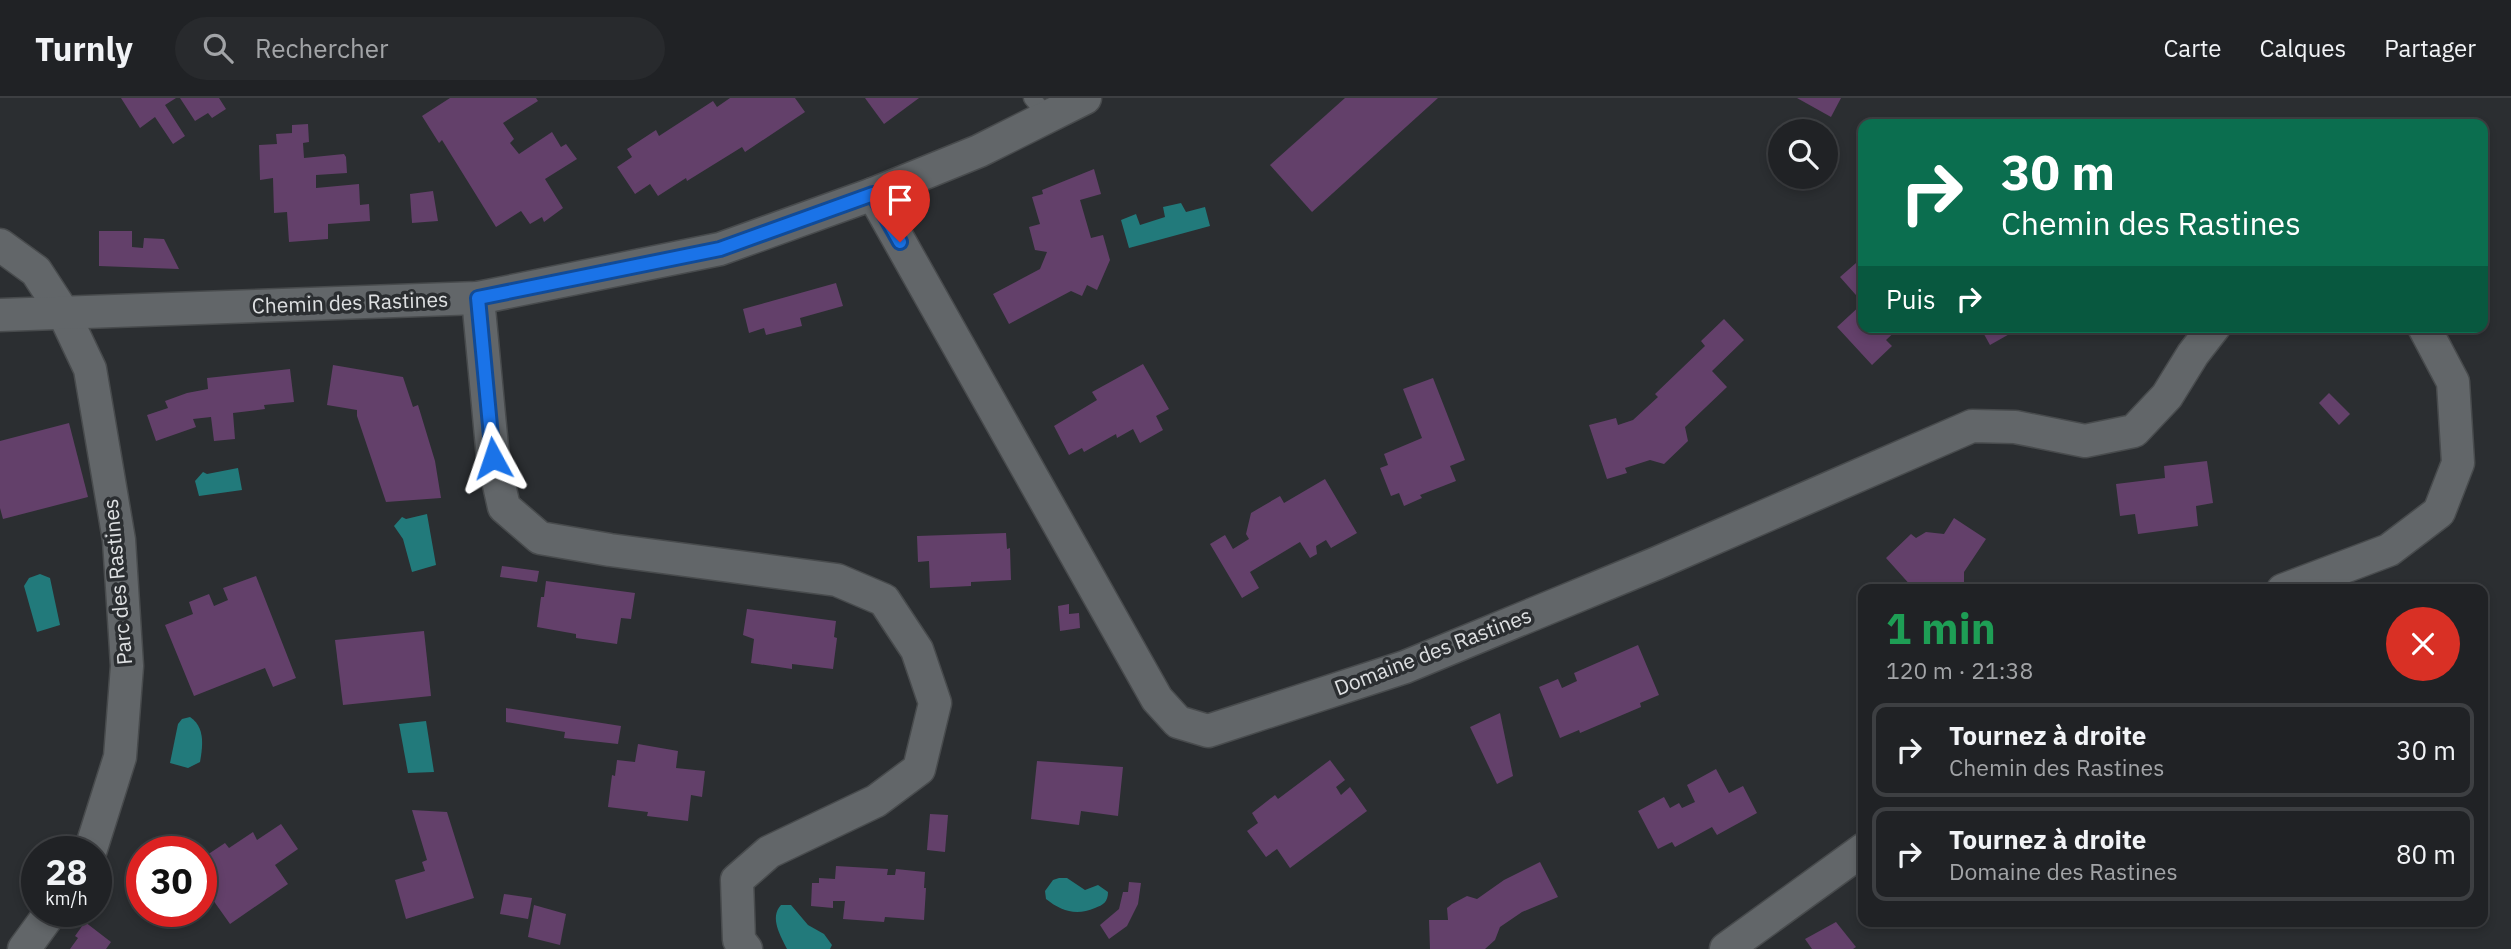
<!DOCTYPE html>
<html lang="fr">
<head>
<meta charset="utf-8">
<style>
	:root { --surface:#202225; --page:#282a2d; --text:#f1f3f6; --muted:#a2a4a7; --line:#3d3f42 }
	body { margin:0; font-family:"IBM Plex Sans",sans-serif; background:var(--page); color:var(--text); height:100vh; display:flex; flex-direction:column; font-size:26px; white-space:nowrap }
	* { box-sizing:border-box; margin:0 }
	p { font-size:23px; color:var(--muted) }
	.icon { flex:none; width:38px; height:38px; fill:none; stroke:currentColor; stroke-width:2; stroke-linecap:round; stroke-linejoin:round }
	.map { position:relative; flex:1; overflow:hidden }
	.drawer { position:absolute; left:1858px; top:486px; width:630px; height:343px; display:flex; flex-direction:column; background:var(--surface); border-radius:14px; box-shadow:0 4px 10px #0003,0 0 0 2px var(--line) }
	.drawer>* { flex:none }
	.guide { position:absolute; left:1858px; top:21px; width:630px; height:214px; border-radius:14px; box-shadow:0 4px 10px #0003,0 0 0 2px var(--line); background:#0b6e4f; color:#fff; overflow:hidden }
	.controls { position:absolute; left:1768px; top:21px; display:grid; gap:14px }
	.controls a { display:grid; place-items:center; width:70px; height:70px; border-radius:50%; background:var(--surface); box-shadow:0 4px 10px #0003,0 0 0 2px var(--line); font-size:35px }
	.speed { position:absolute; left:21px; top:738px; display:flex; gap:14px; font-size:35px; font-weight:700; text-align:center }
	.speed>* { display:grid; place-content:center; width:91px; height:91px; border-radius:50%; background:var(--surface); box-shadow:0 4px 10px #0003,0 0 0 2px var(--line); line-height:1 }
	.speed small { font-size:18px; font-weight:400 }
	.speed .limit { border:10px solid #d22; background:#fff; color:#111 }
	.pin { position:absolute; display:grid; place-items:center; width:60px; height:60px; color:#fff; margin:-72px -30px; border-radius:50% 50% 50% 0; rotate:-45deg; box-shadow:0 0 7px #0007 }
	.pin .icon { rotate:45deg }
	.me { position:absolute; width:77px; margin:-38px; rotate:355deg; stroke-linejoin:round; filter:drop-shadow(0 0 5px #0008) }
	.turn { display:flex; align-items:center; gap:24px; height:147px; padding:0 28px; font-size:32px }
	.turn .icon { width:91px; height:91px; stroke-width:2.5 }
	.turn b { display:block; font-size:49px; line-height:60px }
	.then { display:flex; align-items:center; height:66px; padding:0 28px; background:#0003; gap:14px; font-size:26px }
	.round { display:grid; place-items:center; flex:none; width:74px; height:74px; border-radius:37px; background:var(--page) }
	.summary { display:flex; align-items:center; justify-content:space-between; height:119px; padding:0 28px }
	h1 { font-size:42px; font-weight:700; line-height:52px; color:#1e9e55 }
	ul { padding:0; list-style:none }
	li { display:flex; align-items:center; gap:21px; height:94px; margin:0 14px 10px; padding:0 14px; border:4px solid var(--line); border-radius:14px }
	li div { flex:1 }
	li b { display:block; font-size:26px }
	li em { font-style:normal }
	header { display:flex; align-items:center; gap:42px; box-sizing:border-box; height:98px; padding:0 35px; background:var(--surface); border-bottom:2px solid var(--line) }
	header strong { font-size:33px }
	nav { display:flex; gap:38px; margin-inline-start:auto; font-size:24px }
	.search { width:490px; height:63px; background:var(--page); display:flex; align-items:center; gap:18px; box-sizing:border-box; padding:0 24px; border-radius:38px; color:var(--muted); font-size:26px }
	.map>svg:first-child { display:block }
</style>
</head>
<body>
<header>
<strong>Turnly</strong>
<div class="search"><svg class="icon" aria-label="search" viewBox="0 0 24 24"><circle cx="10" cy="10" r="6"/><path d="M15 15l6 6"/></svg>Rechercher</div>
<nav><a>Carte</a><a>Calques</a><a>Partager</a></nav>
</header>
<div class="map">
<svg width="2511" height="851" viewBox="0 0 2511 851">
	<rect width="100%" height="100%" fill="#2b2e31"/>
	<g fill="#227a7b">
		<path d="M 1181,105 L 1186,114 L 1205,109 L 1210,128 L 1129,150 L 1121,122 L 1136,116 L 1140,127 L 1165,119 L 1163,109 Z"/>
		<path d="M 238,370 L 242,392 L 199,398 L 195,383 L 203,374 L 207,376 Z"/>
		<path d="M 427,416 L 436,467 L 412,474 L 403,441 L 394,428 L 402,419 L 406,421 Z"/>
		<path d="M 40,476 L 50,480 L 60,527 L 37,534 L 24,488 L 29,480 Z"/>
		<path d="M 190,619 C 205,629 203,647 200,664 L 188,670 L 170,665 L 178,626 L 182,621 Z"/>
		<path d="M 426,623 L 434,674 L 408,675 L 399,626 Z"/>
		<path d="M 1059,780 L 1067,780 L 1085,792 L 1098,787 L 1108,794 C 1108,804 1103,807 1095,810 C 1076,818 1061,813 1046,801 L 1045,793 L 1053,782 Z"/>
		<path d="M 781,807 L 791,807 L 808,827 L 824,836 L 832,847 L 830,851 L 787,851 C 781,838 769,820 781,807 Z"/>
	</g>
	<g fill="#63406a">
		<path d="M 121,0 L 176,0 L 165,7 L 185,38 L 173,46 L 155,19 L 140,30 Z"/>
		<path d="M 180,0 L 219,0 L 226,11 L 212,20 L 208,15 L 195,23 Z"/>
		<path d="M 450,0 L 536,0 L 538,3 L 503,25 L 514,41 L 510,45 L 519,56 L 552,34 L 561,49 L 566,46 L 577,61 L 545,81 L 563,110 L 544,124 L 542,119 L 530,126 L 521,113 L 496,129 L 442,42 L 439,45 L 422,18 Z"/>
		<path d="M 730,0 L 795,0 L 805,14 L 745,54 L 742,49 L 687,83 L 686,80 L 658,98 L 650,86 L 635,96 L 617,69 L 632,59 L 627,51 L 656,32 L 659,38 L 713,3 L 717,9 Z"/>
		<path d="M 865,0 L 919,0 L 884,26 Z"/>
		<path d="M 1345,0 L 1438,0 L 1312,114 L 1270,67 Z"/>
		<path d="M 1797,0 L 1841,0 L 1831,19 Z"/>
		<path d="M 308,26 L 309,44 L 303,45 L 304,60 L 344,56 L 346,59 L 347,75 L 316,77 L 316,90 L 359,86 L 360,107 L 369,106 L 370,123 L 328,126 L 328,141 L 289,144 L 287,114 L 274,115 L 273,80 L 260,82 L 259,47 L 277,46 L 276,36 L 292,35 L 292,27 Z"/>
		<path d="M 1094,71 L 1101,96 L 1080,102 L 1091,140 L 1103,137 L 1110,162 L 1097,192 L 1087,187 L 1082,198 L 1071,193 L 1009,226 L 993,196 L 1040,171 L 1047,154 L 1035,152 L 1029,129 L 1040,126 L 1032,99 L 1043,96 L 1042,92 Z"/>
		<path d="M 433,93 L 438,123 L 412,125 L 410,96 Z"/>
		<path d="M 99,133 L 132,133 L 132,149 L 143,150 L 144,140 L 164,141 L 179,171 L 99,168 Z"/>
		<path d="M 1864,158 L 1864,229 L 1900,229 L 1886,242 L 1892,248 L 1872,267 L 1837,229 L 1863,205 L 1840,179 Z"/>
		<path d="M 836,185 L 843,208 L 800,220 L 802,228 L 766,237 L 764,230 L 749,235 L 743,211 Z"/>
		<path d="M 1724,221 L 1744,242 L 1712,273 L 1727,289 L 1685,329 L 1688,343 L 1664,366 L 1650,362 L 1625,370 L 1627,375 L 1607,381 L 1589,327 L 1616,320 L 1618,327 L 1633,322 L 1658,299 L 1655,296 L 1705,248 L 1701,243 Z"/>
		<path d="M 1980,229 L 2010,229 L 2013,234 L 1990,247 Z"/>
		<path d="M 1143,266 L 1169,311 L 1156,318 L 1163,332 L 1140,345 L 1133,331 L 1117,340 L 1116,336 L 1084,354 L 1082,350 L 1069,357 L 1054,328 L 1097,302 L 1092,294 Z"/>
		<path d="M 333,267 L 403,279 L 413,309 L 418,307 L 435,363 L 441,400 L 386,404 L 357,318 L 357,312 L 327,307 Z"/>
		<path d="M 290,271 L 294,304 L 264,307 L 265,311 L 233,315 L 235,341 L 214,343 L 211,319 L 193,321 L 196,329 L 156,343 L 147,317 L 168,310 L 165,303 L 187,295 L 208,291 L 207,280 Z"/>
		<path d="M 1433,280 L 1465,362 L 1450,368 L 1456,383 L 1420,397 L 1422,400 L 1404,408 L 1399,395 L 1391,398 L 1380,370 L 1388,367 L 1384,356 L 1422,340 L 1403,291 Z"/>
		<path d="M 2329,295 L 2350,316 L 2339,327 L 2319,305 Z"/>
		<path d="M 69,325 L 88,399 L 3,421 L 0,410 L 0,343 Z"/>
		<path d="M 2207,363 L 2213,405 L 2196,408 L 2198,428 L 2138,436 L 2135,416 L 2120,418 L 2116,386 L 2165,380 L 2164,368 Z"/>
		<path d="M 1325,381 L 1357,435 L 1331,450 L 1326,442 L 1316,448 L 1317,456 L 1310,460 L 1300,444 L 1250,474 L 1259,490 L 1242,500 L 1210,446 L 1225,437 L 1233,451 L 1249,441 L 1246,436 L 1251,415 L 1280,398 L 1284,405 Z"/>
		<path d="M 1954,420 L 1986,441 L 1964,474 L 1964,484 L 1954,491 L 1943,487 L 1937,492 L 1913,490 L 1886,460 L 1911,436 L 1916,440 L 1926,434 L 1944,436 Z"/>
		<path d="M 1006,435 L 1007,451 L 1010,450 L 1011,482 L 971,484 L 971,488 L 930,490 L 929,463 L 918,464 L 917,438 Z"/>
		<path d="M 502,468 L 539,473 L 537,484 L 500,479 Z"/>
		<path d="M 256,478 L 296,580 L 273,589 L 265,570 L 194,598 L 165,527 L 193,516 L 189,504 L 209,496 L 214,508 L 228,502 L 223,490 Z"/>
		<path d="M 546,483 L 635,495 L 631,521 L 621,520 L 617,546 L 576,540 L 576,536 L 537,529 L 541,499 L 544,499 Z"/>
		<path d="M 1069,506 L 1069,516 L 1079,515 L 1080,530 L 1060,533 L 1058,508 Z"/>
		<path d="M 747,511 L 836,523 L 834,539 L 837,540 L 833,571 L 792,566 L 792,571 L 751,565 L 754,541 L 743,537 Z"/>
		<path d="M 424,533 L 431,598 L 343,607 L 335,542 Z"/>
		<path d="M 1638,547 L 1659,597 L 1640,605 L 1641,609 L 1580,635 L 1579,632 L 1560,640 L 1539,589 L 1558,581 L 1562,590 L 1577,583 L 1574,575 Z"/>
		<path d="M 506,610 L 621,628 L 618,646 L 564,640 L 565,634 L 506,624 Z"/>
		<path d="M 1500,615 L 1513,678 L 1497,686 L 1470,629 Z"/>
		<path d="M 638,646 L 678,653 L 676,670 L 705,673 L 702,699 L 691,697 L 688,723 L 647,718 L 648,714 L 608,709 L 612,677 L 615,678 L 617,662 L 635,664 Z"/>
		<path d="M 1330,662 L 1345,682 L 1336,689 L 1341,697 L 1350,689 L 1367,713 L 1290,770 L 1277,751 L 1266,759 L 1247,733 L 1258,725 L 1252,715 L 1275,697 L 1278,701 Z"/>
		<path d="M 1037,663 L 1123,669 L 1118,718 L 1081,713 L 1079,727 L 1031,721 Z"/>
		<path d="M 1716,671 L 1729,695 L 1743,688 L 1757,715 L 1717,737 L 1712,729 L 1675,749 L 1672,744 L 1658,751 L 1638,713 L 1664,699 L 1670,710 L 1679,705 L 1682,710 L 1695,704 L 1687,687 Z"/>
		<path d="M 412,712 L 447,714 L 474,800 L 406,821 L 395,782 L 425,773 L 422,764 L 427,762 Z"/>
		<path d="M 930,716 L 948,717 L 945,754 L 927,752 Z"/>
		<path d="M 281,726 L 298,751 L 275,767 L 288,786 L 230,826 L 201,785 L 201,761 L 225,745 L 229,750 L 253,734 L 257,742 Z"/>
		<path d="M 1540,764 L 1558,799 L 1522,814 L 1500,829 L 1495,842 L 1485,851 L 1430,851 L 1429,822 L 1448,822 L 1447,810 L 1452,806 L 1467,798 L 1477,801 L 1504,782 Z"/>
		<path d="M 836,768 L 888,771 L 887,777 L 895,777 L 896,771 L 925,774 L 924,790 L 926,790 L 924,822 L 885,819 L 884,824 L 843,821 L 845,803 L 833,803 L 833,810 L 811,808 L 812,785 L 819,785 L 819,780 L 835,781 Z"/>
		<path d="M 1129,784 L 1141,785 L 1138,806 L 1127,828 L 1109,841 L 1100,827 L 1119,811 L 1123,794 L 1128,794 Z"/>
		<path d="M 504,796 L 532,800 L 528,821 L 500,816 Z"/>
		<path d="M 534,807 L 566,816 L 560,847 L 528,839 Z"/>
		<path d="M 85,824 L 111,844 L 106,851 L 70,851 L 78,840 L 75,838 Z"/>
		<path d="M 1836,824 L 1856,849 L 1853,851 L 1812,851 L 1805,841 Z"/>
	</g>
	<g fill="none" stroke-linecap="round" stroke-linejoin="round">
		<g stroke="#484b4d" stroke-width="19">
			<path id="lane" d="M 1032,0 L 1048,19"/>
		</g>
		<g stroke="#484b4d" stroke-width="35">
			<g id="street">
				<path d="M 873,96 L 1157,601 L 1178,624 L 1208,633 L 1405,569 L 1657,465 L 1972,328 L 2015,329 L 2085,343 L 2134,333 L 2167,298 L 2193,256 L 2214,229"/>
				<path d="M 0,147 L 36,173 L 64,216 L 90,271 L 119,442 L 127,568 L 120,659 L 90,754"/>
				<path d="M 478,200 L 493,360 L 504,409 L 540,440 L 610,452 L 837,482 L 884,502 L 917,552 L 935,605 L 919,671 L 876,703 L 769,754 L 737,782 L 739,842 L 746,851"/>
				<path d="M 0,217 L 478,200 L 720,151 L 873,96 L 979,53 L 1085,0"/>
				<path d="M 2283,492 L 2389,452 L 2439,414 L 2458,365 L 2453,284 L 2424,229"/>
				<path d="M 24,851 L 51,814"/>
				<path d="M 1726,851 L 1864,751"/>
			</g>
		</g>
		<use href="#lane" stroke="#626669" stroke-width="16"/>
		<use href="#street" stroke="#626669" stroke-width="32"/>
	</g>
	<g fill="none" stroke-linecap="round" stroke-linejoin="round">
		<g stroke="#114b97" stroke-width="18">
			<path id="route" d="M 493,360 L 478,200 L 720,151 L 873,96 L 900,144"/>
		</g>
		<use href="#route" stroke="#1a73e8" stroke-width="12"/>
	</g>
	<g text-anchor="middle" stroke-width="7" stroke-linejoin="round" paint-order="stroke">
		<g font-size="21" fill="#dee0e2" stroke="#2b2e31">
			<text transform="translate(350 205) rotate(-2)" y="7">Chemin des Rastines</text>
			<text transform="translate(118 484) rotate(-95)" y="7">Parc des Rastines</text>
			<text transform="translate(1433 554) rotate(-21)" y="7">Domaine des Rastines</text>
		</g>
	</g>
</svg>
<div class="controls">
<a><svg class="icon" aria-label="search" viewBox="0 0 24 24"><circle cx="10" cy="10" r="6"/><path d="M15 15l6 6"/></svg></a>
</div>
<div class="speed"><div>28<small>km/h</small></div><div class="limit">30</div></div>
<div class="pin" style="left:900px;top:144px;background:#d93025"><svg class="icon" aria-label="arrive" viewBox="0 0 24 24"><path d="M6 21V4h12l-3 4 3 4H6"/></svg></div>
<svg class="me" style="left:493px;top:360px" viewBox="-20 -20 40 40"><path d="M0-17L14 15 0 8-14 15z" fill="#1a73e8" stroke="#fff" stroke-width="4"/></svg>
<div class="guide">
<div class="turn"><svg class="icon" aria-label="right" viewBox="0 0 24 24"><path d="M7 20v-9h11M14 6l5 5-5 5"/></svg><div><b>30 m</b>Chemin des Rastines</div></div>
<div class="then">Puis<svg class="icon" aria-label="right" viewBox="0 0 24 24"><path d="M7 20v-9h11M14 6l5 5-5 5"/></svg></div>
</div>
<section class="drawer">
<div class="summary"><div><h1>1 min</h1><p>120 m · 21:38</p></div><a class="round" style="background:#d93025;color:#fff"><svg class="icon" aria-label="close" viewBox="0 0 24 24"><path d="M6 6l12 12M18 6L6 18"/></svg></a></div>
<ul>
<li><svg class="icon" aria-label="right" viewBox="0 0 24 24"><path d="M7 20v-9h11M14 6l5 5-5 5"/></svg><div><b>Tournez à droite</b><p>Chemin des Rastines</p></div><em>30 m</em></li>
<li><svg class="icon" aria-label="right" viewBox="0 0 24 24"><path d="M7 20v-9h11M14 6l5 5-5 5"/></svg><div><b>Tournez à droite</b><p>Domaine des Rastines</p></div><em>80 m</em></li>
</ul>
</section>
</div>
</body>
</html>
